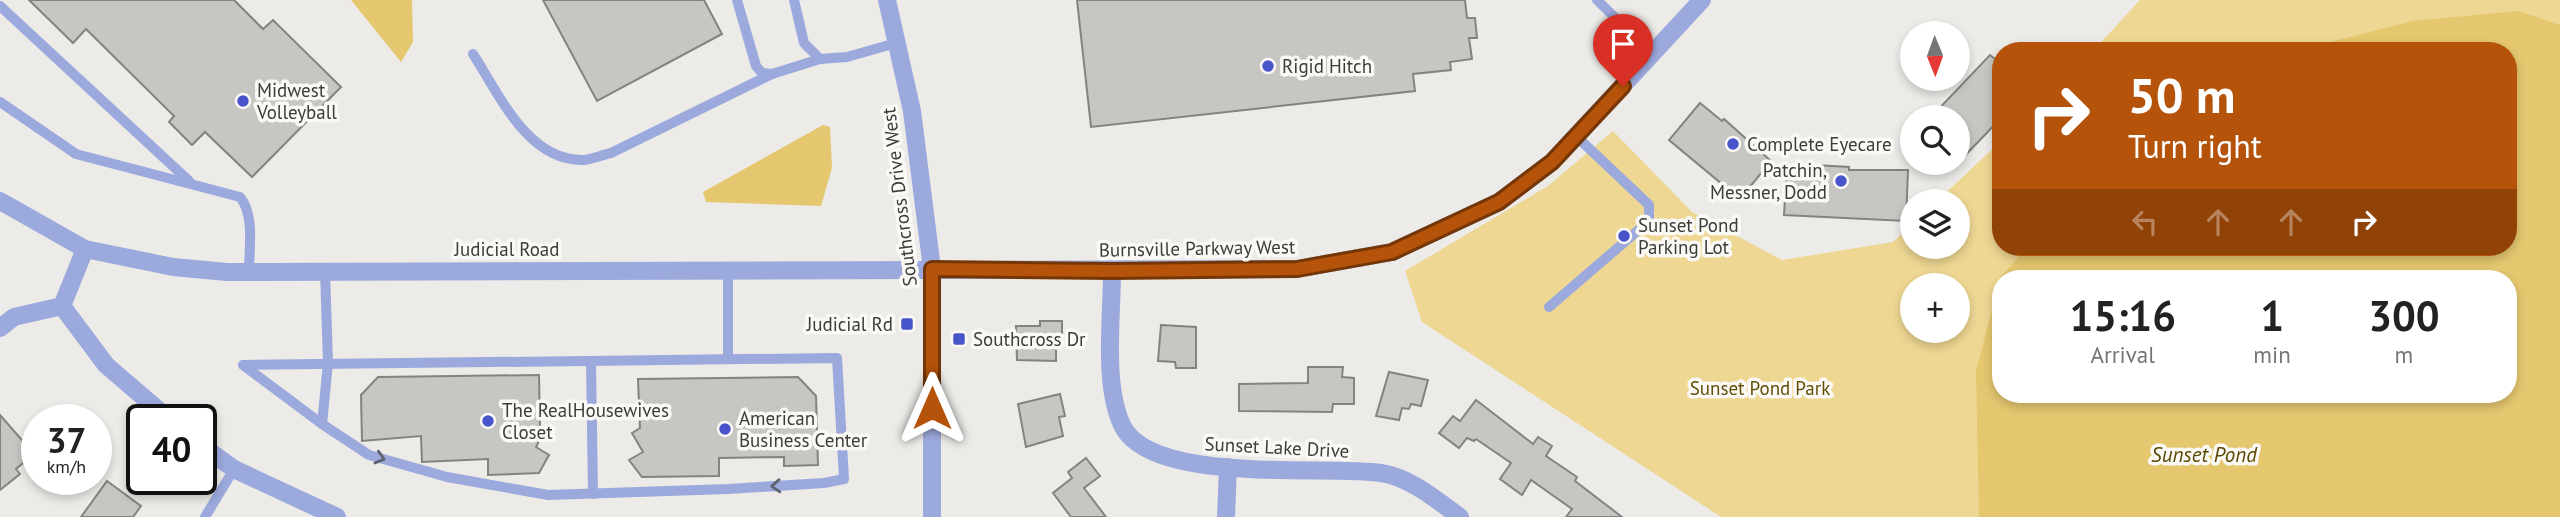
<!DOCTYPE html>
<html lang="en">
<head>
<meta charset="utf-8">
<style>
	:root { --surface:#fff; --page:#f6f6f6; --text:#222; --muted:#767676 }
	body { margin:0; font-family:"PT Sans",sans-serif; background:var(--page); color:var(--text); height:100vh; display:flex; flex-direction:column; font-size:26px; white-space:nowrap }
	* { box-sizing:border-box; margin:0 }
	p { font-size:23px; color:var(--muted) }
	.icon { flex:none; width:38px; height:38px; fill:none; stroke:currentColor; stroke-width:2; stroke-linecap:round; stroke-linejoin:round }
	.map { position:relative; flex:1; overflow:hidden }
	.details { position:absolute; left:1992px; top:270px; width:525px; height:133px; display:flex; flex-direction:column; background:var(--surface); border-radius:28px; box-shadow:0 4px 10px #0003 }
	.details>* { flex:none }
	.guide { position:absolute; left:1992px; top:42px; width:525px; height:214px; border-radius:28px; box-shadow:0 4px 10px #0003; background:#b45309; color:#fff; overflow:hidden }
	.needle { width:46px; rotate:179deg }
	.controls { position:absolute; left:1900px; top:21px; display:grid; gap:14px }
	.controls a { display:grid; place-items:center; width:70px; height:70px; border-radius:50%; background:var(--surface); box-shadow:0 4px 10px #0003; font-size:35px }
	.speed { position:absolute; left:21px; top:404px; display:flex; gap:14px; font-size:35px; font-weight:700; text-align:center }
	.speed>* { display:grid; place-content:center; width:91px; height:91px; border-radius:50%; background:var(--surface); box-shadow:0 4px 10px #0003; line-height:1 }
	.speed small { font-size:18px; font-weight:400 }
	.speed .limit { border:4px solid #111; border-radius:10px; background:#fff; color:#111 }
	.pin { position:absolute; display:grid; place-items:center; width:60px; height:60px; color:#fff; margin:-72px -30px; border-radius:50% 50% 50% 0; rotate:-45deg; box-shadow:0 0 7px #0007 }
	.pin .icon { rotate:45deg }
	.me { position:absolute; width:77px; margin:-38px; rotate:0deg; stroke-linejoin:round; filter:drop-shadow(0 0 5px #0008) }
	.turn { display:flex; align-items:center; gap:24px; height:147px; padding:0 21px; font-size:32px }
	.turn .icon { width:91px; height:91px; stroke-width:2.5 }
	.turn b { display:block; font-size:49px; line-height:60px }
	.lanes { display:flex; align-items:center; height:66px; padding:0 21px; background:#0003; justify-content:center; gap:35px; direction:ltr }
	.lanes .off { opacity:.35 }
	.eta { display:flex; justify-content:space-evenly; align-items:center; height:119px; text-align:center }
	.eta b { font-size:42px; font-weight:800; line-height:49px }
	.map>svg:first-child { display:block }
</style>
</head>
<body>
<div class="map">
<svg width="2560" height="517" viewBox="0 0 2560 517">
	<rect width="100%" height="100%" fill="#ecebe8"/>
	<path fill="#eed793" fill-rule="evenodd" d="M 2140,0 L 2560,0 L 2560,517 L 1721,517 L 1422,322 L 1405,271 L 1548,186 L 1613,131 L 1692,212 L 1782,260 L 1893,242 L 1913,223 L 1913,247 L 1958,247 L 1958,201 L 1937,201 L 2000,142 L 2000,247 L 2508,247 L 2508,51 L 2093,51 ZM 2000,278 L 2508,278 L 2508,394 L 2000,394 ZM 1913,285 L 1958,285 L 1958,331 L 1913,331 Z"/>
	<g fill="#e4c76f">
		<path d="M 351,0 L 412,0 L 413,42 L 401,62 Z"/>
		<path d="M 2518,11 L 2560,25 L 2560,517 L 1979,517 L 1976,371 L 2000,279 L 2000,394 L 2508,394 L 2508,278 L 2000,278 L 2027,247 L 2508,247 L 2508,51 L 2294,51 L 2413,21 Z"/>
		<path d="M 823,125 L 830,127 L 832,168 L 821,206 L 706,202 L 703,192 Z"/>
	</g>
	<g fill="#c7c6c3" stroke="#848380" stroke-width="2">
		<path d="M 29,0 L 234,0 L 263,29 L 273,20 L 341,87 L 252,177 L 205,132 L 192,145 L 169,122 L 174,116 L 86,29 L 73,43 Z"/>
		<path d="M 543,0 L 704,0 L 722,34 L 597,101 Z"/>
		<path d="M 1077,0 L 1465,0 L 1467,18 L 1475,18 L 1477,38 L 1469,38 L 1472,59 L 1450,62 L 1451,70 L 1413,74 L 1415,91 L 1091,127 Z"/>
		<path d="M 1990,55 L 2000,63 L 2000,119 L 1958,163 L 1958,117 L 1931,117 Z"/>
		<path d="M 1700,103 L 1722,121 L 1724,119 L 1771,161 L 1740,199 L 1669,140 Z"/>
		<path d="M 1815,165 L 1849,167 L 1849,170 L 1908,170 L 1906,221 L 1784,215 L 1787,168 L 1815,169 Z"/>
		<path d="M 1040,321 L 1062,321 L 1062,346 L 1056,346 L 1056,361 L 1017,360 L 1016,326 L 1040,326 Z"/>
		<path d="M 1161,325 L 1196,327 L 1196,368 L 1176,368 L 1175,362 L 1158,361 Z"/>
		<path d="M 1308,367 L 1343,367 L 1342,377 L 1354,378 L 1354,404 L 1333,404 L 1332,412 L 1239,411 L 1239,384 L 1308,383 Z"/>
		<path d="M 1389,372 L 1428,380 L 1421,406 L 1411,404 L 1409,409 L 1402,408 L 1399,420 L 1376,416 Z"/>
		<path d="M 539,375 L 540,428 L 545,430 L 536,447 L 549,455 L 539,473 L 488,475 L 488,459 L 422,462 L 421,436 L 362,441 L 361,395 L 378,377 Z"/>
		<path d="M 798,377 L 816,396 L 818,465 L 784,466 L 784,457 L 719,458 L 719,476 L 642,477 L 629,460 L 643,452 L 632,433 L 640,428 L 638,379 Z"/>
		<path d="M 1060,394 L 1065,416 L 1059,417 L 1063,436 L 1026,447 L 1018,404 Z"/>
		<path d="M 1476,400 L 1533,444 L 1538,437 L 1552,446 L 1546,456 L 1577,477 L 1575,481 L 1622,517 L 1566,517 L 1572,509 L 1531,480 L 1522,495 L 1500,479 L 1511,463 L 1476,439 L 1474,441 L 1467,438 L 1459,448 L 1439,433 L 1453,416 L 1460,421 Z"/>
		<path d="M 0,415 L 34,454 L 16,469 L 20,474 L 0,490 Z"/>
		<path d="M 1086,458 L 1100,476 L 1084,488 L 1106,517 L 1071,517 L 1053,493 L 1072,478 L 1068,472 Z"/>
		<path d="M 107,481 L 141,506 L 133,517 L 81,517 Z"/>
	</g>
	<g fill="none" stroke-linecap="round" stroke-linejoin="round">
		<g stroke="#9ca9dd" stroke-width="10">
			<path d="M 737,0 L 756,66 L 762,73 L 772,74 L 820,59"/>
			<path d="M 794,0 L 804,43 L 820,59 L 847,57 L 896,43"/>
			<path d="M 1597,0 L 1652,54"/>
			<path d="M 0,6 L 189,181"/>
			<path d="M 473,54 C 499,94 528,162 584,160 C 593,159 602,155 611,153 L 772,74"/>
			<path d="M 0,102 L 76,154 L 240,197 C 255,215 249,249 249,271"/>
			<path d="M 728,270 L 728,359"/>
			<path d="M 1549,307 L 1649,221 L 1649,205 L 1576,136"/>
			<path d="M 591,361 L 593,494"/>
			<path d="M 243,365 L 837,358 L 844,479 L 824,483 L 728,489 L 548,495 L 447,477 L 369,455 L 322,424"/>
			<path d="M 243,365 L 322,424 L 328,363 L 325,271"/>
			<path d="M 205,517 L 234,469"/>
		</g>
		<g stroke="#9ca9dd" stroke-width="18">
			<path d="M 85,249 L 62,306 L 106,365 L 170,420"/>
			<path d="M 1112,272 C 1112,317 1103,384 1122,425 C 1150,485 1323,465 1381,473 C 1410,477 1438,501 1460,517"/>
			<path d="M 0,328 L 14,317 L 62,306"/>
			<path d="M 201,445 L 234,469 L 337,517"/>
			<path d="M 1226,517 L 1228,467"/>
		</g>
		<g stroke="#9ca9dd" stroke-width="18">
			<path d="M 887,0 L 912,111 L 932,269 L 932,517"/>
			<path d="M 0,201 L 85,249 L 173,267 L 227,272 L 1297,269 L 1392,252 L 1499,202 L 1552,162 L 1702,0"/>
		</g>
	</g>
	<defs><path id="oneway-chevron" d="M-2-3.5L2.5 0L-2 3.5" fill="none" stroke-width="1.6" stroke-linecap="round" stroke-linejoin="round" transform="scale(1.75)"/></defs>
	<g stroke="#5e6273">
		<use href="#oneway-chevron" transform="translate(380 458) rotate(16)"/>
		<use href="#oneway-chevron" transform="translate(776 486) rotate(176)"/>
	</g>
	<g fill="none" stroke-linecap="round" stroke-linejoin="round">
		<g stroke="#753606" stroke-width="18">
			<path id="route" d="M 932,408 L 932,269 L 1112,271 L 1297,269 L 1392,252 L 1499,202 L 1552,162 L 1623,86"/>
		</g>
		<use href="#route" stroke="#b45309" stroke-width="12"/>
	</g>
	<g fill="#4854c9" stroke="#faf9f5" stroke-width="2.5">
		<circle cx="1268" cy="66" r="7"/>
		<circle cx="243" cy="101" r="7"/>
		<circle cx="1733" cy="144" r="7"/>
		<circle cx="1841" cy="181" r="7"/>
		<circle cx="1624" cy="236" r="7"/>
		<rect x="900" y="317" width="14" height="14" rx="3.5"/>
		<rect x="952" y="332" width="14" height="14" rx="3.5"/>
		<circle cx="488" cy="421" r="7"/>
		<circle cx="725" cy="429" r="7"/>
	</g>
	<g text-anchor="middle" stroke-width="7" stroke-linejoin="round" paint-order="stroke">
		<g font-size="19" fill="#3c3c3a" stroke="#faf9f5" text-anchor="start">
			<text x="1282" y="73">Rigid Hitch</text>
			<text x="257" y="97">Midwest<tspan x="257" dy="22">Volleyball</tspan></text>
			<text x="1747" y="151">Complete Eyecare</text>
			<text x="1827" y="177" text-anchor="end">Patchin,<tspan x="1827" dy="22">Messner, Dodd</tspan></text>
			<text x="1638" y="232">Sunset Pond<tspan x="1638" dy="22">Parking Lot</tspan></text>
			<text x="893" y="331" text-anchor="end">Judicial Rd</text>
			<text x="973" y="346">Southcross Dr</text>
			<text x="502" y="417">The RealHousewives<tspan x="502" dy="22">Closet</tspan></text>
			<text x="739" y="425">American<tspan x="739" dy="22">Business Center</tspan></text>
		</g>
		<g font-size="19" fill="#3c3c3a" stroke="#faf9f5">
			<text transform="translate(899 197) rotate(-97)" y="7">Southcross Drive West</text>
			<text transform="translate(1197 248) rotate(-1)" y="7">Burnsville Parkway West</text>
			<text x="507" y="256">Judicial Road</text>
			<text transform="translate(1277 447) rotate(3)" y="7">Sunset Lake Drive</text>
		</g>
		<g font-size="19" fill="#624f07" stroke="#faf9f5">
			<text x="1760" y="395">Sunset Pond Park</text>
		</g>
		<g font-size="21" font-style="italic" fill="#5c4800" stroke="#faf9f5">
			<text x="2204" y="462">Sunset Pond</text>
		</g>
	</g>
</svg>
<div class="controls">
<a><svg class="needle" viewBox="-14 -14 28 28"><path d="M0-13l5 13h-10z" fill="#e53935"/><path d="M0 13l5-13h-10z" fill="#767676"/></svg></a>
<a><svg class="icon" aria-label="search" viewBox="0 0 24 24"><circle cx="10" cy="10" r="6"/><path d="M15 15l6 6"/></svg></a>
<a><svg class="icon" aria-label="layers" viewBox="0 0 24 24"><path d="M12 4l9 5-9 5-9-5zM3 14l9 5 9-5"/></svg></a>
<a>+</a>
</div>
<div class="speed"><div>37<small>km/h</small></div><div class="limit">40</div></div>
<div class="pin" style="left:1623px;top:86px;background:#d93025"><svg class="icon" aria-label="arrive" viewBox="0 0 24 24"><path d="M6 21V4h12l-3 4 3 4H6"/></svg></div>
<svg class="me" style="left:932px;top:408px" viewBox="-20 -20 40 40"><path d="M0-17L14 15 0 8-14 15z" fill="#b45309" stroke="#fff" stroke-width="4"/></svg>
<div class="guide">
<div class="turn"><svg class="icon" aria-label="right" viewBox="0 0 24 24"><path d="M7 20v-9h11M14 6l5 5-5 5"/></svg><div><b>50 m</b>Turn right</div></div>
<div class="lanes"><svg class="icon off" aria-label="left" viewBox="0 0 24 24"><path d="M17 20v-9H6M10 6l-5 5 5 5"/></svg><svg class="icon off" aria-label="ahead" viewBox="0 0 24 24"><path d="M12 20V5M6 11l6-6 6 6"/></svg><svg class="icon off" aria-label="ahead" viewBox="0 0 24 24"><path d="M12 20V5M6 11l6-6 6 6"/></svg><svg class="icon" aria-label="right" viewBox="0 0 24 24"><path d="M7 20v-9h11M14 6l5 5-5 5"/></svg></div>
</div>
<section class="details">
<div class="eta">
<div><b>15:16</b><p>Arrival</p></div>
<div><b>1</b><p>min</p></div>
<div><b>300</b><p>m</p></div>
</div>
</section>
</div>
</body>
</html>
